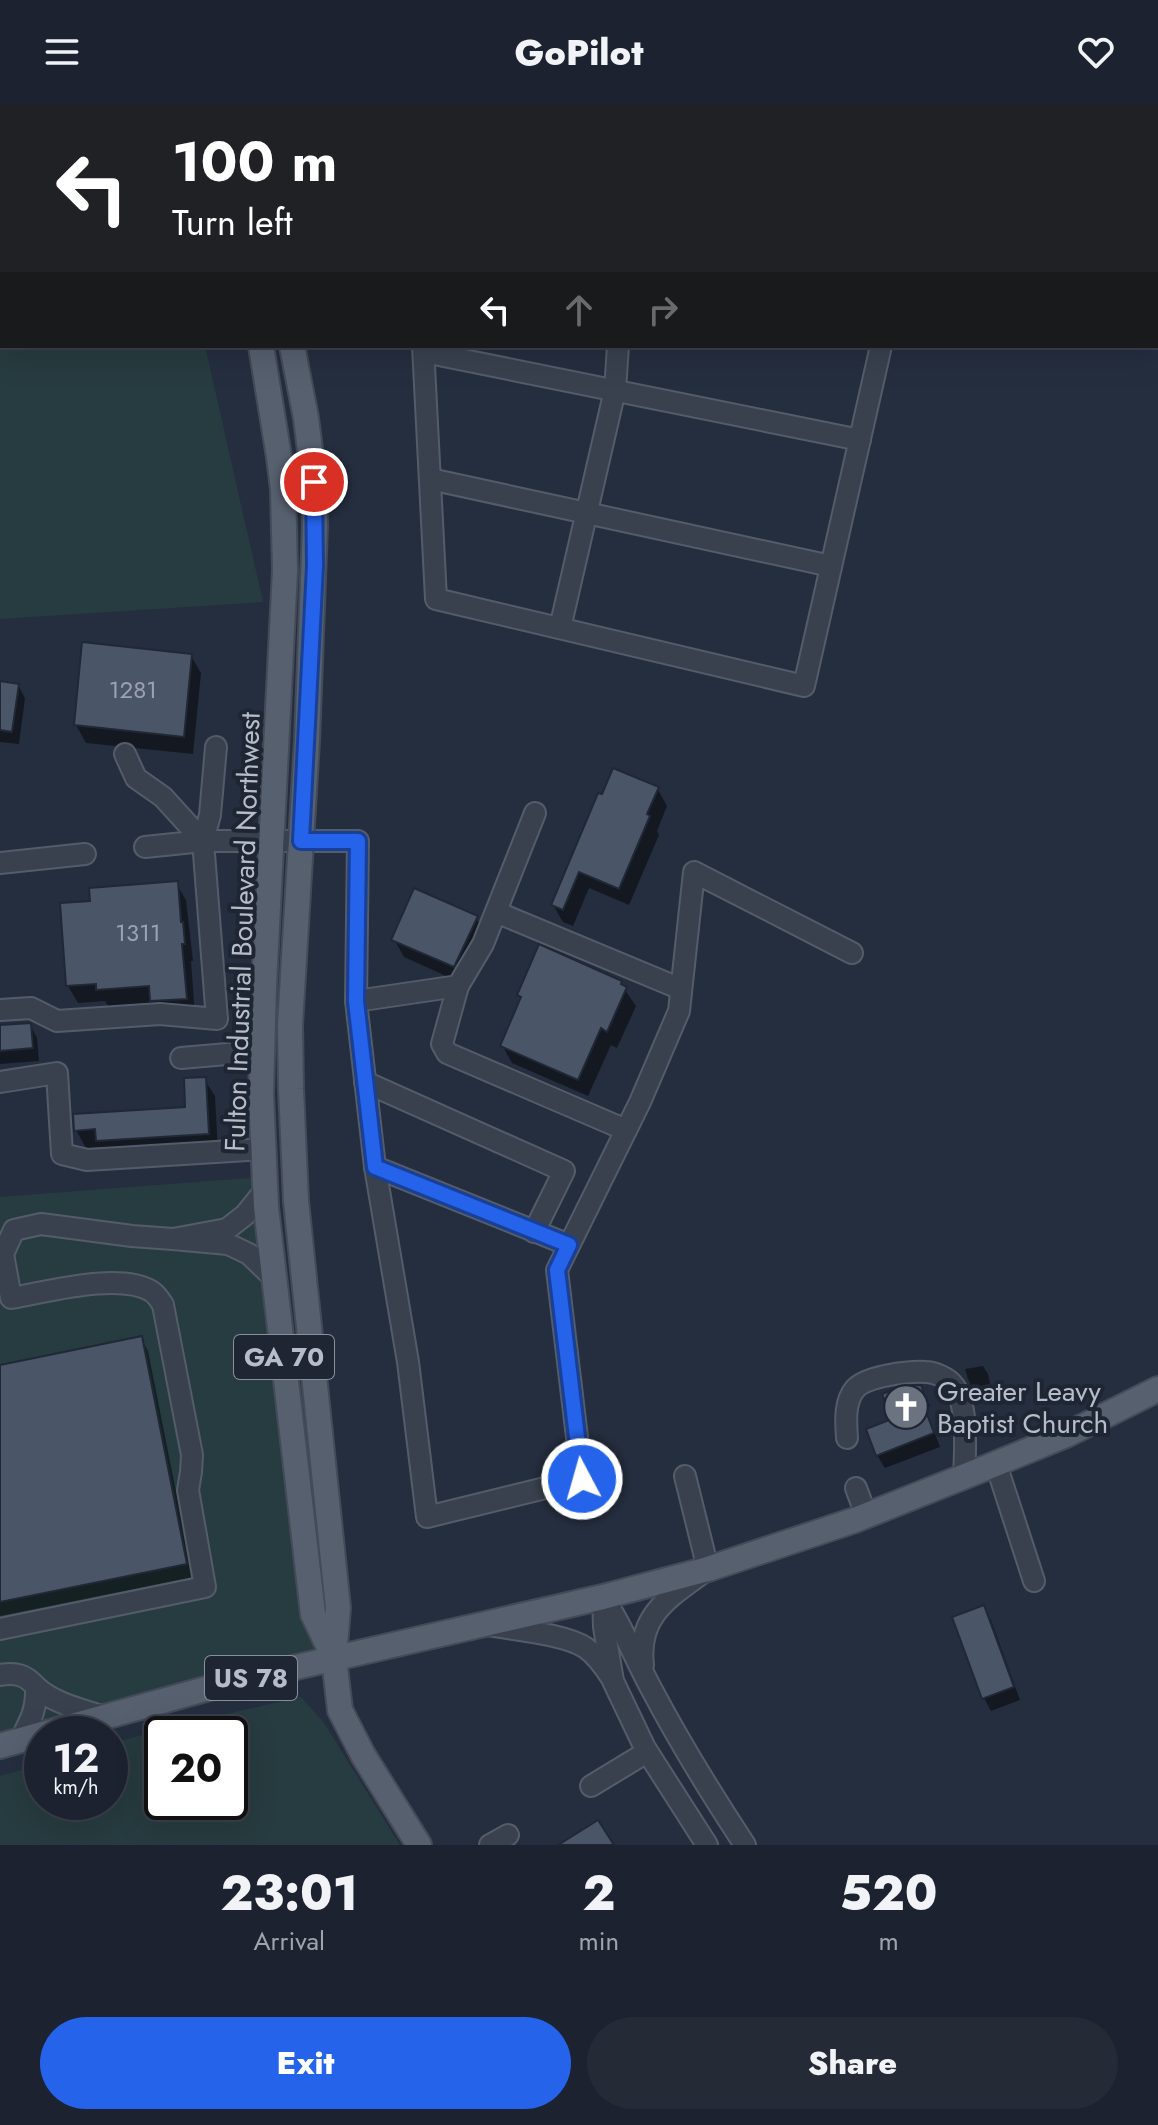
<!DOCTYPE html>
<html lang="en">
<head>
<meta charset="utf-8">
<style>
	:root { --surface:#1c222f; --page:#252a37; --text:#f1f3f6; --muted:#a0a4aa; --line:#3a3f4b; --accent:#2563eb }
	body { margin:0; font-family:Jost,sans-serif; background:var(--page); color:var(--text); height:100vh; display:flex; flex-direction:column; font-size:30px; white-space:nowrap }
	* { box-sizing:border-box; margin:0 }
	p { font-size:26px; color:var(--muted) }
	.icon { flex:none; width:44px; height:44px; fill:none; stroke:currentColor; stroke-width:2; stroke-linecap:round; stroke-linejoin:round }
	.map { position:relative; height:1741px; overflow:hidden }
	.details { display:flex; flex-direction:column; background:var(--surface); flex:1 }
	.details>* { flex:none }
	.guide { position:absolute; left:0px; top:0px; width:1158px; height:244px; box-shadow:0 8px 32px #0002,0 0 0 2px var(--line); background:#202124; color:#fff; overflow:hidden }
	.speed { position:absolute; left:24px; top:1612px; display:flex; gap:16px; font-size:40px; font-weight:700; text-align:center }
	.speed>* { display:grid; place-content:center; width:104px; height:104px; border-radius:50%; background:var(--surface); box-shadow:0 8px 32px #0002,0 0 0 2px var(--line); line-height:1 }
	.speed small { font-size:20px; font-weight:400 }
	.speed .limit { border:4px solid #111; border-radius:12px; background:#fff; color:#111 }
	.pin { position:absolute; display:grid; place-items:center; width:68px; height:68px; color:#fff; margin:-34px; border:4px solid #fff; border-radius:50%; box-shadow:0 2px 8px #0007 }
	.me { position:absolute; width:88px; margin:-44px; rotate:354deg; stroke-linejoin:round; filter:drop-shadow(0 0 6px #0008) }
	.turn { display:flex; align-items:center; gap:28px; height:168px; padding:0 40px; font-size:36px }
	.turn .icon { width:104px; height:104px; stroke-width:2.5 }
	.turn b { display:block; font-size:56px; line-height:68px }
	.lanes { display:flex; align-items:center; height:76px; padding:0 40px; background:#0003; justify-content:center; gap:40px; direction:ltr }
	.lanes .off { opacity:.35 }
	.eta { display:flex; justify-content:space-evenly; align-items:center; height:136px; text-align:center }
	.eta b { font-size:48px; font-weight:800; line-height:56px }
	.primary-button { display:flex; gap:16px; margin-top:auto; padding:16px 40px }
	.primary-button a { flex:1; height:92px; border-radius:48px; background:var(--accent); color:#fff; font-size:32px; font-weight:800; line-height:92px; text-align:center }
	.primary-button a+a { background:var(--page); color:var(--text) }
	header { display:flex; justify-content:space-between; align-items:center; height:104px; padding:0 40px; background:var(--surface); font-size:36px; font-weight:800 }
	.map>svg:first-child { display:block }
</style>
</head>
<body>
<header><svg class="icon" aria-label="menu" viewBox="0 0 24 24"><path d="M4 6h16M4 12h16M4 18h16"/></svg>GoPilot<svg class="icon" aria-label="heart" viewBox="0 0 24 24"><path d="M12 20l-8-8c-3-5 5-10 8-4 3-6 11-1 8 4z"/></svg></header>
<div class="map">
<svg width="1158" height="1741" viewBox="0 0 1158 1741">
	<rect width="100%" height="100%" fill="#252e3f"/>
	<g fill="#273c40" fill-rule="evenodd">
		<path d="M 0,0 L 138,0 L 139,2 L 2,2 L 2,242 L 205,242 L 263,498 L 0,515 Z"/>
		<path d="M 275,1072 L 316,1560 L 0,1650 L 0,1093 Z"/>
		<path d="M 301,1593 L 324,1619 L 400,1741 L 0,1741 L 0,1672 L 42,1660 L 42,1698 L 110,1698 L 110,1640 L 169,1623 ZM 162,1630 L 230,1630 L 230,1698 L 162,1698 Z"/>
	</g>
	<g fill="#0007">
		<path d="M 191,552 L 201,569 L 193,650 L 86,639 L 76,621 Z"/>
		<path d="M 0,579 L 18,581 L 25,594 L 19,640 L 0,638 Z"/>
		<path d="M 657,684 L 667,702 L 657,727 L 659,731 L 629,801 L 589,784 L 573,822 L 563,818 L 553,801 L 599,691 Z"/>
		<path d="M 176,779 L 186,796 L 193,857 L 191,857 L 195,911 L 161,914 L 153,899 L 108,902 L 105,897 L 78,899 L 68,882 L 92,799 Z"/>
		<path d="M 476,814 L 486,831 L 464,880 L 404,853 L 394,835 Z"/>
		<path d="M 620,879 L 636,902 L 617,944 L 611,941 L 588,992 L 512,959 L 502,941 L 522,896 L 519,891 Z"/>
		<path d="M 30,921 L 37,934 L 39,957 L 0,960 L 0,923 Z"/>
		<path d="M 204,975 L 215,992 L 218,1047 L 108,1054 L 101,1043 L 86,1044 L 76,1026 L 187,1005 Z"/>
		<path d="M 141,1234 L 148,1247 L 193,1473 L 0,1512 L 0,1263 Z"/>
		<path d="M 983,1262 L 988,1270 L 990,1280 L 972,1284 L 968,1275 L 965,1265 Z"/>
		<path d="M 920,1283 L 930,1302 L 925,1304 L 940,1343 L 885,1364 L 877,1351 L 895,1316 Z"/>
		<path d="M 983,1504 L 991,1516 L 1020,1596 L 991,1607 L 984,1594 Z"/>
	</g>
	<g fill="#4b5568" stroke="#202836" stroke-width="2">
		<path d="M 82,538 L 192,550 L 184,633 L 74,621 Z"/>
		<path d="M 0,577 L 19,580 L 12,628 L 0,626 Z"/>
		<path d="M 613,664 L 659,683 L 647,710 L 650,712 L 619,785 L 579,768 L 563,806 L 551,801 L 598,689 L 602,690 Z"/>
		<path d="M 178,777 L 181,818 L 183,818 L 185,840 L 182,840 L 187,895 L 150,897 L 149,882 L 96,886 L 96,880 L 66,882 L 60,799 L 90,797 L 89,784 Z"/>
		<path d="M 414,784 L 478,812 L 454,863 L 391,836 Z"/>
		<path d="M 539,840 L 622,877 L 621,880 L 627,883 L 607,928 L 601,924 L 578,976 L 500,942 L 521,893 L 517,891 Z"/>
		<path d="M 31,919 L 33,944 L 0,947 L 0,921 Z"/>
		<path d="M 206,973 L 209,1030 L 96,1037 L 95,1025 L 74,1027 L 73,1010 L 185,1003 L 184,974 Z"/>
		<path d="M 142,1232 L 187,1460 L 0,1498 L 0,1261 Z"/>
		<path d="M 921,1281 L 924,1289 L 920,1291 L 934,1329 L 876,1352 L 866,1325 L 892,1315 L 882,1290 L 903,1282 Z"/>
		<path d="M 984,1501 L 1014,1583 L 982,1595 L 952,1513 Z"/>
		<path d="M 598,1716 L 614,1741 L 558,1741 Z"/>
	</g>
	<g fill="none" stroke-linecap="round" stroke-linejoin="round">
		<g stroke="#545c6a" stroke-width="24">
			<g id="minor">
				<path d="M 76,0 L 77,2"/>
				<path d="M 538,0 L 541,2"/>
				<path d="M 177,2 L 180,0"/>
				<path d="M 575,2 L 576,0"/>
				<path d="M 423,242 L 436,495 L 804,582 L 881,242"/>
				<path d="M 424,248 L 860,336"/>
				<path d="M 430,375 L 831,462"/>
				<path d="M 560,524 L 615,286 L 618,242"/>
				<path d="M 216,643 L 210,711 L 203,737 L 358,737 L 356,897 L 375,1063 L 408,1258 L 427,1413 L 582,1375 L 557,1166 L 640,998 L 679,907 L 694,768 L 852,849"/>
				<path d="M 145,743 L 203,737"/>
				<path d="M 0,759 L 85,750"/>
				<path d="M 496,808 L 681,885"/>
				<path d="M 458,882 L 442,940 L 447,949 L 626,1026"/>
				<path d="M 356,897 L 458,882 L 483,840 L 535,709"/>
				<path d="M 0,906 L 31,904 L 57,917 L 160,910 L 217,915 L 203,737 L 163,693 L 136,674 L 125,650"/>
				<path d="M 181,954 L 262,947"/>
				<path d="M 0,978 L 57,969 L 62,1050 L 87,1056 L 264,1045"/>
				<path d="M 365,978 L 564,1067 L 534,1128"/>
				<path d="M 375,1063 L 569,1141"/>
				<path d="M 266,1085 L 245,1111 L 227,1125 L 173,1135 L 228,1140 L 249,1150 L 275,1175"/>
				<path d="M 847,1334 C 846,1319 844,1298 855,1285 C 866,1272 909,1267 926,1268 C 934,1268 948,1274 953,1281 C 969,1299 965,1350 964,1372"/>
				<path d="M 996,1360 L 1034,1477"/>
				<path d="M 856,1384 L 866,1411"/>
				<path d="M 603,1493 C 623,1523 635,1555 652,1586 C 680,1639 712,1691 745,1741"/>
				<path d="M 603,1493 L 604,1523 L 613,1577 L 645,1644 L 707,1741"/>
				<path d="M 488,1521 C 514,1526 565,1530 586,1544 C 597,1552 604,1562 611,1573"/>
				<path d="M 0,1525 L 205,1483 L 188,1386 L 191,1368 L 192,1351 L 163,1201 C 160,1196 156,1190 151,1187 C 119,1168 47,1188 11,1194 L 3,1150 L 14,1126 L 41,1120 L 132,1132 L 173,1135"/>
				<path d="M 643,1561 C 637,1509 672,1492 708,1465 L 685,1372"/>
				<path d="M 0,1571 C 16,1568 26,1571 36,1583"/>
				<path d="M 20,1637 C 30,1617 37,1606 36,1583 C 55,1600 81,1605 104,1613"/>
				<path d="M 591,1682 L 647,1648"/>
				<path d="M 490,1741 L 508,1731"/>
			</g>
		</g>
		<g stroke="#434a58" stroke-width="28">
			<g id="major">
				<path d="M 161,0 L 162,2"/>
				<path d="M 197,0 L 198,2"/>
				<path d="M 221,2 L 222,0"/>
				<path d="M 261,242 L 279,353 L 283,385 L 285,467 L 264,882 L 261,990 L 266,1103 L 313,1510 L 333,1552"/>
				<path d="M 292,242 L 306,314 L 314,378 L 315,422 L 307,637 L 290,921 L 291,985 L 296,1097 L 338,1504 L 334,1554 L 340,1606 L 363,1651 L 419,1741"/>
				<path d="M 43,1630 L 231,1578 L 603,1493 L 708,1465 L 855,1416 L 983,1365 L 1066,1331 L 1158,1285"/>
				<path d="M 0,1642 L 42,1630"/>
			</g>
		</g>
		<use href="#minor" stroke="#39414f" stroke-width="20"/>
		<use href="#major" stroke="#57606f" stroke-width="24"/>
	</g>
	<g fill="none" stroke-linecap="round" stroke-linejoin="round">
		<g stroke="#184099" stroke-width="20">
			<path id="route" d="M 314,378 L 315,462 L 301,737 L 358,737 L 356,897 L 375,1063 L 569,1141 L 557,1166 L 582,1375"/>
		</g>
		<use href="#route" stroke="#2563eb" stroke-width="14"/>
	</g>
	<defs>
		<g id="church-disc" transform="scale(2.3)"><circle r="9.5" fill="#6b7280" stroke="#1e2634"/><path d="M-1.2-6h2.4v3.5h3.3v2.4h-3.3V6h-2.4V-.1h-3.3v-2.4h3.3Z" fill="#fff"/></g>
	</defs>
	<g fill-rule="evenodd">
		<use href="#church-disc" x="906" y="1303"/>
	</g>
	<g text-anchor="middle" stroke-width="8" stroke-linejoin="round" paint-order="stroke">
		<g font-size="24" fill="#9ba2b2">
			<text x="133" y="594">1281</text>
			<text x="138" y="837">1311</text>
		</g>
		<g fill="#1e2634" stroke="#888f9d" stroke-width="2">
			<rect x="234" y="1231" width="100" height="44" rx="6"/>
			<rect x="205" y="1552" width="92" height="44" rx="6"/>
		</g>
		<g font-size="26" font-weight="bold" fill="#b6bcca">
			<text x="284" y="1262">GA 70</text>
			<text x="251" y="1583">US 78</text>
		</g>
		<g font-size="28" fill="#b6bcca" stroke="#1e2634">
			<text transform="translate(242 828) rotate(-88)" y="10">Fulton Industrial Boulevard Northwest</text>
		</g>
		<g font-size="28" fill="#b6bcca" stroke="#1e2634" text-anchor="start">
			<text x="937" y="1297">Greater Leavy<tspan x="937" dy="32">Baptist Church</tspan></text>
		</g>
	</g>
</svg>
<div class="speed"><div>12<small>km/h</small></div><div class="limit">20</div></div>
<div class="pin" style="left:314px;top:378px;background:#d93025"><svg class="icon" aria-label="arrive" viewBox="0 0 24 24"><path d="M6 21V4h12l-3 4 3 4H6"/></svg></div>
<svg class="me" style="left:582px;top:1375px" viewBox="-20 -20 40 40"><circle r="17" fill="#2563eb" stroke="#fff" stroke-width="3"/><path d="M0-11L8 9 0 5-8 9z" fill="#fff"/></svg>
<div class="guide">
<div class="turn"><svg class="icon" aria-label="left" viewBox="0 0 24 24"><path d="M17 20v-9H6M10 6l-5 5 5 5"/></svg><div><b>100 m</b>Turn left</div></div>
<div class="lanes"><svg class="icon" aria-label="left" viewBox="0 0 24 24"><path d="M17 20v-9H6M10 6l-5 5 5 5"/></svg><svg class="icon off" aria-label="ahead" viewBox="0 0 24 24"><path d="M12 20V5M6 11l6-6 6 6"/></svg><svg class="icon off" aria-label="right" viewBox="0 0 24 24"><path d="M7 20v-9h11M14 6l5 5-5 5"/></svg></div>
</div>
</div>
<section class="details">
<div class="eta">
<div><b>23:01</b><p>Arrival</p></div>
<div><b>2</b><p>min</p></div>
<div><b>520</b><p>m</p></div>
</div>
<div class="primary-button"><a>Exit</a><a>Share</a></div>
</section>
</body>
</html>
